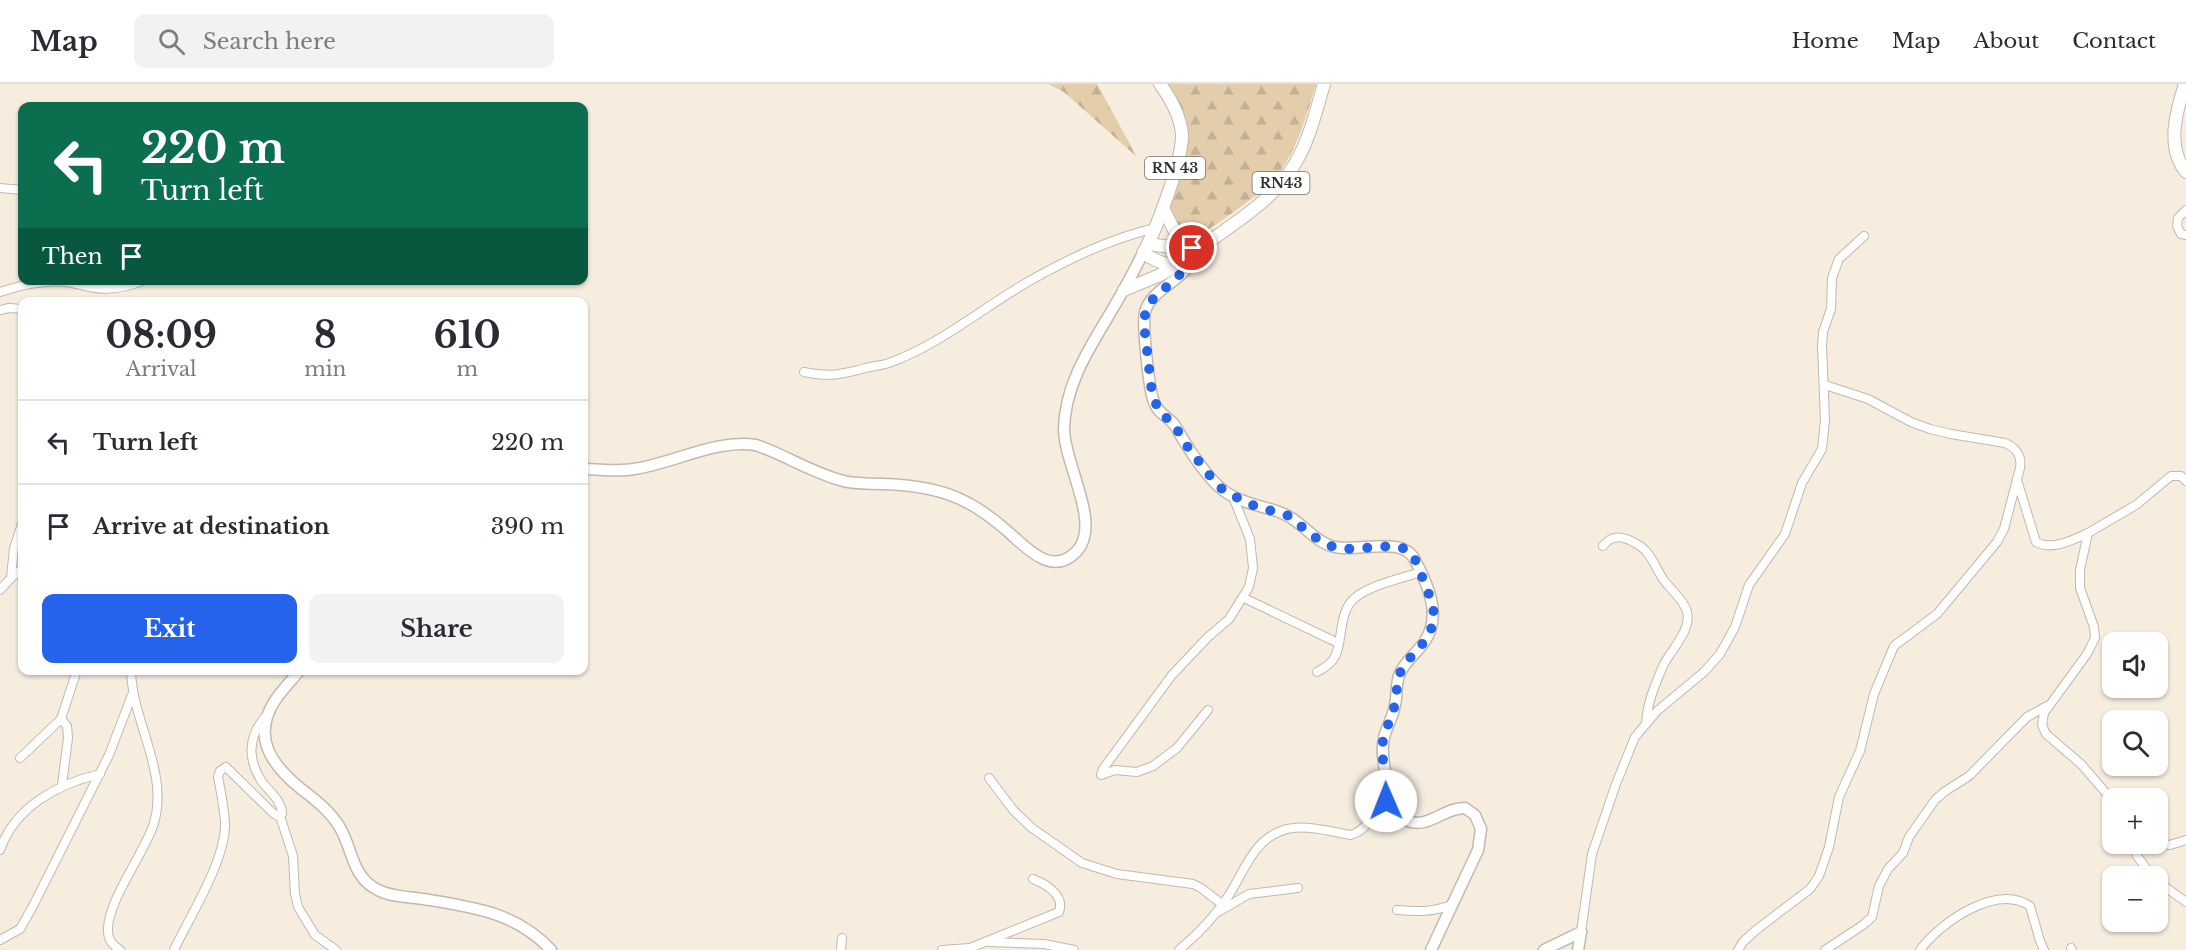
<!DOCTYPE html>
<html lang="en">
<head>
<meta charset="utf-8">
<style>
	:root { --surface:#fff; --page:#f2f2f3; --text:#2b2b33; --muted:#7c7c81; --line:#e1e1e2; --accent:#2563eb }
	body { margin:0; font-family:"Libre Baskerville",serif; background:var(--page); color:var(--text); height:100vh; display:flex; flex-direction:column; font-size:22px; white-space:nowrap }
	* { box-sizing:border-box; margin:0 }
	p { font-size:20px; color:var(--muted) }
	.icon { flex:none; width:33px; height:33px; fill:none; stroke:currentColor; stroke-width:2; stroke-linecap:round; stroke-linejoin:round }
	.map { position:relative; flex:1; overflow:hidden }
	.drawer { position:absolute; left:18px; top:213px; width:570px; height:378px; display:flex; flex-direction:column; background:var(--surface); border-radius:12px; box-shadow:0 2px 4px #0004 }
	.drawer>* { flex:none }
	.hud { position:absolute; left:18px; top:18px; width:570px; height:183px; border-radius:12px; box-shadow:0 2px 4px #0004; background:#0b6e4f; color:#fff; overflow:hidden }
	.tools { position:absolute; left:2102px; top:548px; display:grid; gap:12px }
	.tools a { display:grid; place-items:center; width:66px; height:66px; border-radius:12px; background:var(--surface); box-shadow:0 2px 4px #0004; font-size:30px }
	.pin { position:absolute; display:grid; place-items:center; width:51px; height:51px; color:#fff; margin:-26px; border:3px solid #fff; border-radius:50%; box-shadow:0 2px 6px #0007 }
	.me { position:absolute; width:66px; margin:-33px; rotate:359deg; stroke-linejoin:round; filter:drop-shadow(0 0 4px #0008) }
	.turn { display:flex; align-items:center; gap:21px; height:126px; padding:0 24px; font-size:27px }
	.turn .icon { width:78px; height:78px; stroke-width:2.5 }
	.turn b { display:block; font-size:42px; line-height:51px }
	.then { display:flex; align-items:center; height:57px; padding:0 24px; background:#0003; gap:12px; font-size:22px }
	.eta { display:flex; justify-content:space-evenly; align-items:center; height:102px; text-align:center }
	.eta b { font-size:36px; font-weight:700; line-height:42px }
	.primary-button { display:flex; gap:12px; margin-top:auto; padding:12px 24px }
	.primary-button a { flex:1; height:69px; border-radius:12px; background:var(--accent); color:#fff; font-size:24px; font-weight:700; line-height:69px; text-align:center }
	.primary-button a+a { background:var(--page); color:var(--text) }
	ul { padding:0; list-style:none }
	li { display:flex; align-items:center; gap:18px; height:84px; padding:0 24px; border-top:2px solid var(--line) }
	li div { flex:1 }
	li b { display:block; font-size:22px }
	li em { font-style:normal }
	header { display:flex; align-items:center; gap:36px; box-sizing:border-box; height:84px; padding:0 30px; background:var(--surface); border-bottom:2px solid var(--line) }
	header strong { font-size:28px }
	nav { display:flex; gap:33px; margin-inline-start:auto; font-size:21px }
	.search { width:420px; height:54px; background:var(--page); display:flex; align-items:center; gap:15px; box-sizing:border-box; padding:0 21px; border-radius:12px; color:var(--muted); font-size:22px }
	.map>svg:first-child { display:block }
</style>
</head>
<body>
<header>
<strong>Map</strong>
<div class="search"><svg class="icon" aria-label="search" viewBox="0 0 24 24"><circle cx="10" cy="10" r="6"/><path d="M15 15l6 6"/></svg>Search here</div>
<nav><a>Home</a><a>Map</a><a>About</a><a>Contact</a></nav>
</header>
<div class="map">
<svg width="2186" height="866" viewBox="0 0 2186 866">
	<defs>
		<pattern id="forest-firs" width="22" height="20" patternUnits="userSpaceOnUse" patternTransform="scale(1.5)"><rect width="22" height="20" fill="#e4cdab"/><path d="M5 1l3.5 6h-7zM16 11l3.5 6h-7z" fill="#c4b093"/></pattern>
	</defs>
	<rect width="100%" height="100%" fill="#f6eddf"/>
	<g fill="url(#forest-firs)">
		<path d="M 1048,0 L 1097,0 L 1137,73 L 1064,8 Z"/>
		<path d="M 1168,0 L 1316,0 C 1305,36 1295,75 1268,102 C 1261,109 1253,113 1246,119 C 1234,127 1201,155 1187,151 C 1180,150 1178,144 1176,138 C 1172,131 1169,125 1171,116 C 1174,95 1187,77 1188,55 C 1188,37 1178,15 1168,0 Z"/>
	</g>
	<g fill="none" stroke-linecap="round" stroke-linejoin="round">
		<g stroke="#c2b9ac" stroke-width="10">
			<g id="street">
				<path d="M 0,104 L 22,106"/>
				<path d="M 2186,126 L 2178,134 L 2177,142 L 2181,150 L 2186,151"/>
				<path d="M 0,208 C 21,201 44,196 65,198 C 74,199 81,201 89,203 C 108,207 126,204 144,196"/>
				<path d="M 0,226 L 9,224 L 22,225"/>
				<path d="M 804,288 C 831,293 837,291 862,285 C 871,282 880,282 889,279 C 939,261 981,225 1026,199 C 1066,176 1111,154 1156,144"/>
				<path d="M 2017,396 L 2036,458 C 2052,467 2073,456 2088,449 L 2080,486 L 2080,504 L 2094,543 L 2095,554 L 2087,570 L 2044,629 L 2042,641 L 2046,650 L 2081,680 L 2112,716"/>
				<path d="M 2088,449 L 2136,421 L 2171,392 L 2181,392 L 2186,397"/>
				<path d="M 1603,462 C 1612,450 1623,452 1635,459 C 1650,466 1654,481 1663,495 C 1670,505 1684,516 1687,528 C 1692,546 1670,567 1663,582 C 1655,601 1647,619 1646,640"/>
				<path d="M 11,494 L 22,485"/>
				<path d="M 0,506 L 11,494 L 14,464 L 22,440"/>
				<path d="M 1244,514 L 1338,559"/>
				<path d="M 1317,588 C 1322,585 1328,582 1332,577 C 1345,561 1336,528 1356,513 C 1371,501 1402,494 1421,488"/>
				<path d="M 1208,626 L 1177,664 L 1153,682 L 1137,688 L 1115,686 L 1101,691 L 1103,685 L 1172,591 L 1208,553 L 1229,535 L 1249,503 L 1253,484 L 1250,455 L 1233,413"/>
				<path d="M 61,635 L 67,642 L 68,654 L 62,701"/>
				<path d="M 20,674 L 61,635 L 77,586"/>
				<path d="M 989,694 L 1014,727 L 1032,744 L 1082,779 L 1117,790 L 1193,800 L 1201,804 L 1222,820"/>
				<path d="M 280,732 L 293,772 L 295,810 L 298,823 L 315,851 L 336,866"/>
				<path d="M 2133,759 L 2137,772 L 2152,792"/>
				<path d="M 2155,759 L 2170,761 L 2186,756"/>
				<path d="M 0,766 C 15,723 57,700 100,690"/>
				<path d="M 2157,797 L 2186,818"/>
				<path d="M 1397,826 C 1418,828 1432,828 1452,821"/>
				<path d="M 1218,828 L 1249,810 L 1298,804"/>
				<path d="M 1581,848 L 1592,770 L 1616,700 L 1635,653 L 1657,627 L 1704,588 L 1720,570 L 1735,543 L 1749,501 L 1785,450 L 1802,399 L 1822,365 L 1825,336 L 1822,262 L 1823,248 L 1831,225 L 1832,194 L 1839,175 L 1864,152"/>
				<path d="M 0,856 L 20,845 L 33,822 L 109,671 L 132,611"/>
				<path d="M 989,858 L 1044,860 L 1074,866"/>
				<path d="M 2071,864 L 2072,866"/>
				<path d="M 120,866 C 114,862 108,856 108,848 C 106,818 145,769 154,739 C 169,687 132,638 131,586"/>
				<path d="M 174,866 C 190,832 226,776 225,739 C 224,723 221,708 218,693 L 220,687 L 226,683 L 229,686 L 273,729 L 278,732 L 282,730 C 282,717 270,708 262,698 C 247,675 248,652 266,632"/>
				<path d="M 841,866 L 842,854"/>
				<path d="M 942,866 L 970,864 L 1059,828 C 1065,811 1046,800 1033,795"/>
				<path d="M 1179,866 C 1197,851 1216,831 1229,811 C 1244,788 1253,757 1281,747 C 1302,739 1329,747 1350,751 C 1370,747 1376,722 1384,705"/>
				<path d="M 1738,866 L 1743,858 L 1756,846 L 1810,805 L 1819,792 L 1829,763 L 1839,713 L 1860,667 L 1874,610 L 1894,562 L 1937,530 L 1997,458 L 2004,445 L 2020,384 C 2022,371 2016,364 2005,359 L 1951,350 L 1930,345 L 1911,338 L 1868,315 L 1825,301"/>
				<path d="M 1825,866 L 1863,841 L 1872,833 L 1879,802 L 1888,785 L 1903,769 L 1909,753 L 1935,716 L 1944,708 L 1969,692 L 2027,633 L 2047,622"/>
				<path d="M 1920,866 C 1940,839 1996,799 2030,822 L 2040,857 L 2044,866"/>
			</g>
		</g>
		<g stroke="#c2b9ac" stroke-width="13">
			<g id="secondary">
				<path d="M 1196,167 C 1194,172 1192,178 1188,183 C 1176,199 1150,208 1145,228 C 1142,241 1149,306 1154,318 C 1158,329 1165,331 1172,338 C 1177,343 1180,351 1184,357 C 1194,373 1211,399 1227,409 C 1247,422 1268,422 1286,431 C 1303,439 1313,456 1331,462 C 1356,470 1402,450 1415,476 C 1428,501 1442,531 1425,557 C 1418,568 1406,576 1400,589 C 1395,600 1398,613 1394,625 C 1392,635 1386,644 1384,654 C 1380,670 1386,684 1386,699 C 1386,707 1385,714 1386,722 C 1390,728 1395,731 1401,734 C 1428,749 1440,724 1465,724 L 1475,731 L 1481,745 L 1478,766 L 1431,866"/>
				<path d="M 584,385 C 600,385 618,388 634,385 C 675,379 715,355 756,361 C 785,371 811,388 840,396 C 855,401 870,399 885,400 C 914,401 943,405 968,419 C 982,426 993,435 1005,445 C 1024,461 1051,495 1077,467 C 1102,440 1064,380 1064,345 C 1065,292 1100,250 1124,205 C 1131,193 1137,181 1143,169"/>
				<path d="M 300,586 C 291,597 281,607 274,618 C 252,654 272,681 300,704 C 314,715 329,726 339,742 C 353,764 351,793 378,806 C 391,813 409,813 423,815 C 472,823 516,828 551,866"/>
				<path d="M 1544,866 L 1581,848"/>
				<path d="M 1578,866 L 1581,848"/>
			</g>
		</g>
		<g stroke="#c2b9ac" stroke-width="14">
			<g id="primary">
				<path d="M 1160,0 C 1171,15 1180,31 1182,50 C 1183,75 1156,147 1143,169 C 1152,174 1162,181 1173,180 C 1182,180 1189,172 1196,167 C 1232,140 1273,118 1296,78 C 1310,54 1316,27 1324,0"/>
				<path d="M 2185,0 C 2176,28 2166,63 2186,88"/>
				<path d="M 1163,124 L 1174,146 L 1192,164"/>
				<path d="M 1148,160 L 1195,166"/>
				<path d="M 1124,206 L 1160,191 L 1177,181"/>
			</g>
		</g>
		<use href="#street" stroke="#fff" stroke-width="8"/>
		<use href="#secondary" stroke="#fff" stroke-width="10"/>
		<use href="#primary" stroke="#fff" stroke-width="12"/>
	</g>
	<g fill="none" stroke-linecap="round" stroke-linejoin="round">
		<path stroke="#2563eb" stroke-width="10" stroke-dasharray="0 18" d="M 1192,164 L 1197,167 L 1188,183 L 1151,217 L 1145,230 L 1145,249 L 1152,309 L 1159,328 L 1173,339 L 1187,362 L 1214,397 L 1225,408 L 1257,423 L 1287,431 L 1316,454 L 1333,463 L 1347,465 L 1394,462 L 1406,465 L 1414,473 L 1428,507 L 1434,529 L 1433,541 L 1425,557 L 1404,581 L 1399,591 L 1394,624 L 1383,655 L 1382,669 L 1385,690 L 1386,717"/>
	</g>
	<g text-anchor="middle" stroke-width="4.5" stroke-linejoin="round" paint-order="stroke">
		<g fill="#fff" stroke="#72706c" stroke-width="1.5">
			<rect x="1145" y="73" width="60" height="22" rx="4.5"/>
			<rect x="1252.5" y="88" width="57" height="22" rx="4.5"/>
		</g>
		<g font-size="14" font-weight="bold" fill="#35322d">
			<text x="1175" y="89">RN 43</text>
			<text x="1281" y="104">RN43</text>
		</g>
	</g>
</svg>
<div class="tools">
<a><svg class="icon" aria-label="sound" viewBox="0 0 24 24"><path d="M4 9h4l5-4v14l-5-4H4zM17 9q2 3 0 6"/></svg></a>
<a><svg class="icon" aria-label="search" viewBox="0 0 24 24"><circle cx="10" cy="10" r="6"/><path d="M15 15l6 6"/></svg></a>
<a>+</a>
<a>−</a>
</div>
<div class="pin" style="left:1192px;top:164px;background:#d93025"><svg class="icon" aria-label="arrive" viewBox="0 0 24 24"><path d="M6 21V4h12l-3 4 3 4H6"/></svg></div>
<svg class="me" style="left:1386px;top:717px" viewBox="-20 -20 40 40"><circle r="19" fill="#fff"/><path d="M0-13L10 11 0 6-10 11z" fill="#2563eb"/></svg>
<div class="hud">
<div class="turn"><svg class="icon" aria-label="left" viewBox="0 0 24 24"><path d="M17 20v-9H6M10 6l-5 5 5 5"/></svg><div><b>220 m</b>Turn left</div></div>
<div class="then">Then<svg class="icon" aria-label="arrive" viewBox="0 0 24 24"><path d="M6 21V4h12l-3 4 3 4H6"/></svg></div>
</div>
<section class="drawer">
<div class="eta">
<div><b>08:09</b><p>Arrival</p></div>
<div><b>8</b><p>min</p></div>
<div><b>610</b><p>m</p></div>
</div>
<ul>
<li><svg class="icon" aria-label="left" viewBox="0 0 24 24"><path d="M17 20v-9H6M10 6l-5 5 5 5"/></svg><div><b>Turn left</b></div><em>220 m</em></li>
<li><svg class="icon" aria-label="arrive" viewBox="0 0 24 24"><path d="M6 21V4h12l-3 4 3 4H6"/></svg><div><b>Arrive at destination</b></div><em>390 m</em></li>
</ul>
<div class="primary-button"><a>Exit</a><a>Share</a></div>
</section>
</div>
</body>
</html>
